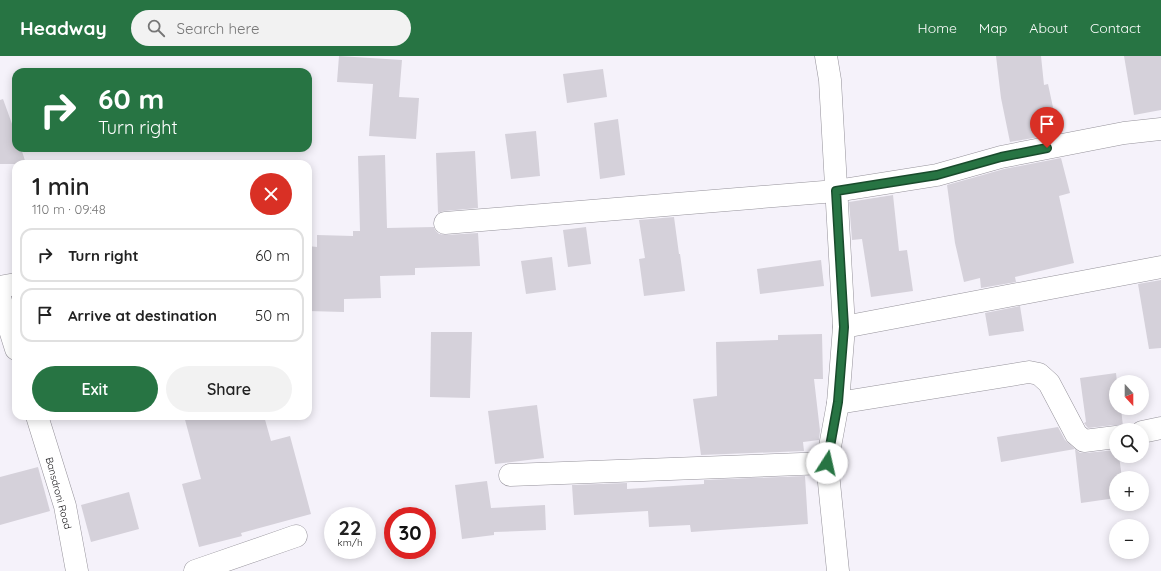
<!DOCTYPE html>
<html lang="en">
<head>
<meta charset="utf-8">
<style>
	:root { --surface:#fff; --page:#f2f2f2; --text:#222; --muted:#767676; --line:#e0e0e0; --accent:#277443 }
	body { margin:0; font-family:Quicksand,sans-serif; background:var(--page); color:var(--text); height:100vh; display:flex; flex-direction:column; font-size:15px; white-space:nowrap }
	* { box-sizing:border-box; margin:0 }
	p { font-size:13px; color:var(--muted) }
	.icon { flex:none; width:22px; height:22px; fill:none; stroke:currentColor; stroke-width:2; stroke-linecap:round; stroke-linejoin:round }
	.map { position:relative; flex:1; overflow:hidden }
	.details { position:absolute; left:12px; top:104px; width:300px; height:260px; display:flex; flex-direction:column; background:var(--surface); border-radius:12px; box-shadow:0 2px 10px #0003 }
	.details>* { flex:none }
	.guide { position:absolute; left:12px; top:12px; width:300px; height:84px; border-radius:12px; box-shadow:0 2px 10px #0003; background:#277443; color:#fff; overflow:hidden }
	.needle { width:26px; rotate:159deg }
	.fabs { position:absolute; left:1109px; top:319px; display:grid; gap:8px }
	.fabs a { display:grid; place-items:center; width:40px; height:40px; border-radius:50%; background:var(--surface); box-shadow:0 2px 10px #0003; font-size:20px }
	.speed { position:absolute; left:324px; top:451px; display:flex; gap:8px; font-size:20px; font-weight:700; text-align:center }
	.speed>* { display:grid; place-content:center; width:52px; height:52px; border-radius:50%; background:var(--surface); box-shadow:0 2px 10px #0003; line-height:1 }
	.speed small { font-size:10px; font-weight:400 }
	.speed .limit { border:6px solid #d22; background:#fff; color:#111 }
	.pin { position:absolute; display:grid; place-items:center; width:34px; height:34px; color:#fff; margin:-41px -17px; border-radius:50% 50% 50% 0; rotate:-45deg; box-shadow:0 0 4px #0007 }
	.pin .icon { rotate:45deg }
	.me { position:absolute; width:44px; margin:-22px; rotate:10deg; stroke-linejoin:round; filter:drop-shadow(0 0 3px #0008) }
	.turn { display:flex; align-items:center; gap:14px; height:84px; padding:0 20px; font-size:18px }
	.turn .icon { width:52px; height:52px; stroke-width:2.5 }
	.turn b { display:block; font-size:28px; line-height:34px }
	.round { display:grid; place-items:center; flex:none; width:42px; height:42px; border-radius:21px; background:var(--page) }
	.overview { display:flex; align-items:center; justify-content:space-between; height:68px; padding:0 20px }
	h1 { font-size:24px; font-weight:600; line-height:30px }
	.button { display:flex; gap:8px; margin-top:auto; padding:8px 20px }
	.button a { flex:1; height:46px; border-radius:24px; background:var(--accent); color:#fff; font-size:16px; font-weight:600; line-height:46px; text-align:center }
	.button a+a { background:var(--page); color:var(--text) }
	ul { padding:0; list-style:none }
	li { display:flex; align-items:center; gap:12px; height:54px; margin:0 8px 6px; padding:0 12px; border:2px solid var(--line); border-radius:12px }
	li div { flex:1 }
	li b { display:block; font-size:15px }
	li em { font-style:normal }
	header { display:flex; align-items:center; gap:24px; box-sizing:border-box; height:56px; padding:0 20px; background:var(--accent); color:#fff }
	header strong { font-size:19px }
	nav { display:flex; gap:22px; margin-inline-start:auto; font-size:14px }
	.search { width:280px; height:36px; background:var(--page); display:flex; align-items:center; gap:10px; box-sizing:border-box; padding:0 14px; border-radius:22px; color:var(--muted); font-size:15px }
	.map>svg:first-child { display:block }
</style>
</head>
<body>
<header>
<strong>Headway</strong>
<div class="search"><svg class="icon" aria-label="search" viewBox="0 0 24 24"><circle cx="10" cy="10" r="6"/><path d="M15 15l6 6"/></svg>Search here</div>
<nav><a>Home</a><a>Map</a><a>About</a><a>Contact</a></nav>
</header>
<div class="map">
<svg width="1161" height="515" viewBox="0 0 1161 515">
	<rect width="100%" height="100%" fill="#f5f2fa"/>
	<g fill="#d5d1da">
		<path d="M 339,0 L 402,4 L 399,41 L 419,42 L 416,83 L 369,80 L 373,28 L 337,26 Z"/>
		<path d="M 996,0 L 1041,0 L 1044,29 L 1048,28 L 1057,70 L 1054,70 L 1056,78 L 1010,86 L 1001,42 Z"/>
		<path d="M 1124,0 L 1161,0 L 1161,54 L 1134,59 Z"/>
		<path d="M 603,13 L 607,41 L 567,47 L 563,18 Z"/>
		<path d="M 3,43 L 16,79 L 16,92 L 21,92 L 26,108 L 0,108 L 0,44 Z"/>
		<path d="M 618,63 L 625,119 L 600,123 L 594,67 Z"/>
		<path d="M 536,75 L 540,120 L 511,123 L 505,78 Z"/>
		<path d="M 475,95 L 478,152 L 444,155 L 438,157 L 436,97 Z"/>
		<path d="M 385,99 L 387,172 L 434,171 L 435,174 L 439,178 L 446,179 L 478,177 L 480,210 L 415,212 L 415,219 L 380,220 L 381,242 L 344,243 L 344,256 L 308,255 L 308,190 L 317,191 L 317,179 L 353,180 L 353,175 L 360,175 L 358,100 Z"/>
		<path d="M 1061,102 L 1070,137 L 1059,140 L 1074,207 L 1015,221 L 1016,226 L 981,232 L 980,222 L 964,226 L 955,187 L 947,129 L 1004,113 Z"/>
		<path d="M 893,139 L 899,195 L 907,194 L 913,235 L 871,241 L 862,183 L 852,184 L 849,146 Z"/>
		<path d="M 674,161 L 679,198 L 680,198 L 685,235 L 644,240 L 639,203 L 645,202 L 639,164 Z"/>
		<path d="M 586,171 L 591,208 L 568,211 L 563,174 Z"/>
		<path d="M 552,201 L 556,234 L 526,238 L 521,205 Z"/>
		<path d="M 821,204 L 824,230 L 760,238 L 757,213 Z"/>
		<path d="M 1161,224 L 1161,292 L 1149,293 L 1138,228 Z"/>
		<path d="M 1020,250 L 1024,275 L 989,280 L 985,257 Z"/>
		<path d="M 431,276 L 472,276 L 470,342 L 430,341 Z"/>
		<path d="M 822,278 L 823,323 L 814,323 L 820,375 L 819,384 L 803,386 L 804,395 L 701,399 L 693,343 L 717,340 L 716,286 L 778,284 L 778,279 Z"/>
		<path d="M 1116,317 L 1117,326 L 1116,326 L 1116,352 L 1121,352 L 1123,371 L 1120,369 L 1114,369 L 1088,372 L 1084,367 L 1086,366 L 1080,322 Z"/>
		<path d="M 537,349 L 544,402 L 495,408 L 488,355 Z"/>
		<path d="M 184,360 L 264,360 L 271,385 L 290,380 L 311,458 L 241,477 L 242,480 L 199,491 L 182,428 L 201,423 Z"/>
		<path d="M 1058,371 L 1065,384 L 1075,393 L 1001,406 L 997,381 Z"/>
		<path d="M 1075,393 L 1080,397 L 1085,397 L 1116,394 L 1116,400 L 1119,400 L 1122,422 L 1116,422 L 1116,442 L 1081,447 Z"/>
		<path d="M 38,411 L 50,455 L 0,469 L 0,421 Z"/>
		<path d="M 805,420 L 808,468 L 691,476 L 690,469 L 649,471 L 648,455 L 574,459 L 572,429 L 627,427 L 627,433 L 704,428 L 704,424 Z"/>
		<path d="M 487,425 L 491,452 L 545,449 L 546,474 L 494,476 L 494,479 L 462,483 L 455,429 Z"/>
		<path d="M 129,436 L 139,473 L 91,486 L 81,449 Z"/>
	</g>
	<g fill="none" stroke-linecap="round" stroke-linejoin="round">
		<g stroke="#96939b" stroke-width="23">
			<g id="minor">
				<path d="M 826,0 L 830,24 L 844,271 L 838,347 L 827,407 L 838,515"/>
				<path d="M 445,167 L 836,135 L 937,119 L 1001,101 L 1124,77 L 1161,73"/>
				<path d="M 0,231 L 16,228"/>
				<path d="M 0,242 L 16,293"/>
				<path d="M 844,271 L 1161,211"/>
				<path d="M 838,347 L 1029,316 L 1039,318 L 1049,327 L 1076,378 L 1084,385 L 1116,381"/>
				<path d="M 37,360 L 65,450 L 77,515"/>
				<path d="M 1142,376 L 1161,372"/>
				<path d="M 510,419 L 827,407"/>
				<path d="M 195,515 L 296,480"/>
			</g>
		</g>
		<use href="#minor" stroke="#fff" stroke-width="22"/>
	</g>
	<g fill="none" stroke-linecap="round" stroke-linejoin="round">
		<g stroke="#194b2c" stroke-width="10">
			<path id="route" d="M 827,407 L 838,346 L 844,271 L 836,135 L 937,119 L 1001,101 L 1047,92"/>
		</g>
		<use href="#route" stroke="#277443" stroke-width="7"/>
	</g>
	<g text-anchor="middle" stroke-width="4" stroke-linejoin="round" paint-order="stroke">
		<g font-size="10" fill="#121114" stroke="#fff">
			<text transform="translate(59 437) rotate(75)" y="4">Bansdroni Road</text>
		</g>
	</g>
</svg>
<div class="fabs">
<a><svg class="needle" viewBox="-14 -14 28 28"><path d="M0-13l5 13h-10z" fill="#e53935"/><path d="M0 13l5-13h-10z" fill="#767676"/></svg></a>
<a><svg class="icon" aria-label="search" viewBox="0 0 24 24"><circle cx="10" cy="10" r="6"/><path d="M15 15l6 6"/></svg></a>
<a>+</a>
<a>−</a>
</div>
<div class="speed"><div>22<small>km/h</small></div><div class="limit">30</div></div>
<div class="pin" style="left:1047px;top:92px;background:#d93025"><svg class="icon" aria-label="arrive" viewBox="0 0 24 24"><path d="M6 21V4h12l-3 4 3 4H6"/></svg></div>
<svg class="me" style="left:827px;top:407px" viewBox="-20 -20 40 40"><circle r="19" fill="#fff"/><path d="M0-13L10 11 0 6-10 11z" fill="#277443"/></svg>
<div class="guide">
<div class="turn"><svg class="icon" aria-label="right" viewBox="0 0 24 24"><path d="M7 20v-9h11M14 6l5 5-5 5"/></svg><div><b>60 m</b>Turn right</div></div>
</div>
<section class="details">
<div class="overview"><div><h1>1 min</h1><p>110 m · 09:48</p></div><a class="round" style="background:#d93025;color:#fff"><svg class="icon" aria-label="close" viewBox="0 0 24 24"><path d="M6 6l12 12M18 6L6 18"/></svg></a></div>
<ul>
<li><svg class="icon" aria-label="right" viewBox="0 0 24 24"><path d="M7 20v-9h11M14 6l5 5-5 5"/></svg><div><b>Turn right</b></div><em>60 m</em></li>
<li><svg class="icon" aria-label="arrive" viewBox="0 0 24 24"><path d="M6 21V4h12l-3 4 3 4H6"/></svg><div><b>Arrive at destination</b></div><em>50 m</em></li>
</ul>
<div class="button"><a>Exit</a><a>Share</a></div>
</section>
</div>
</body>
</html>
